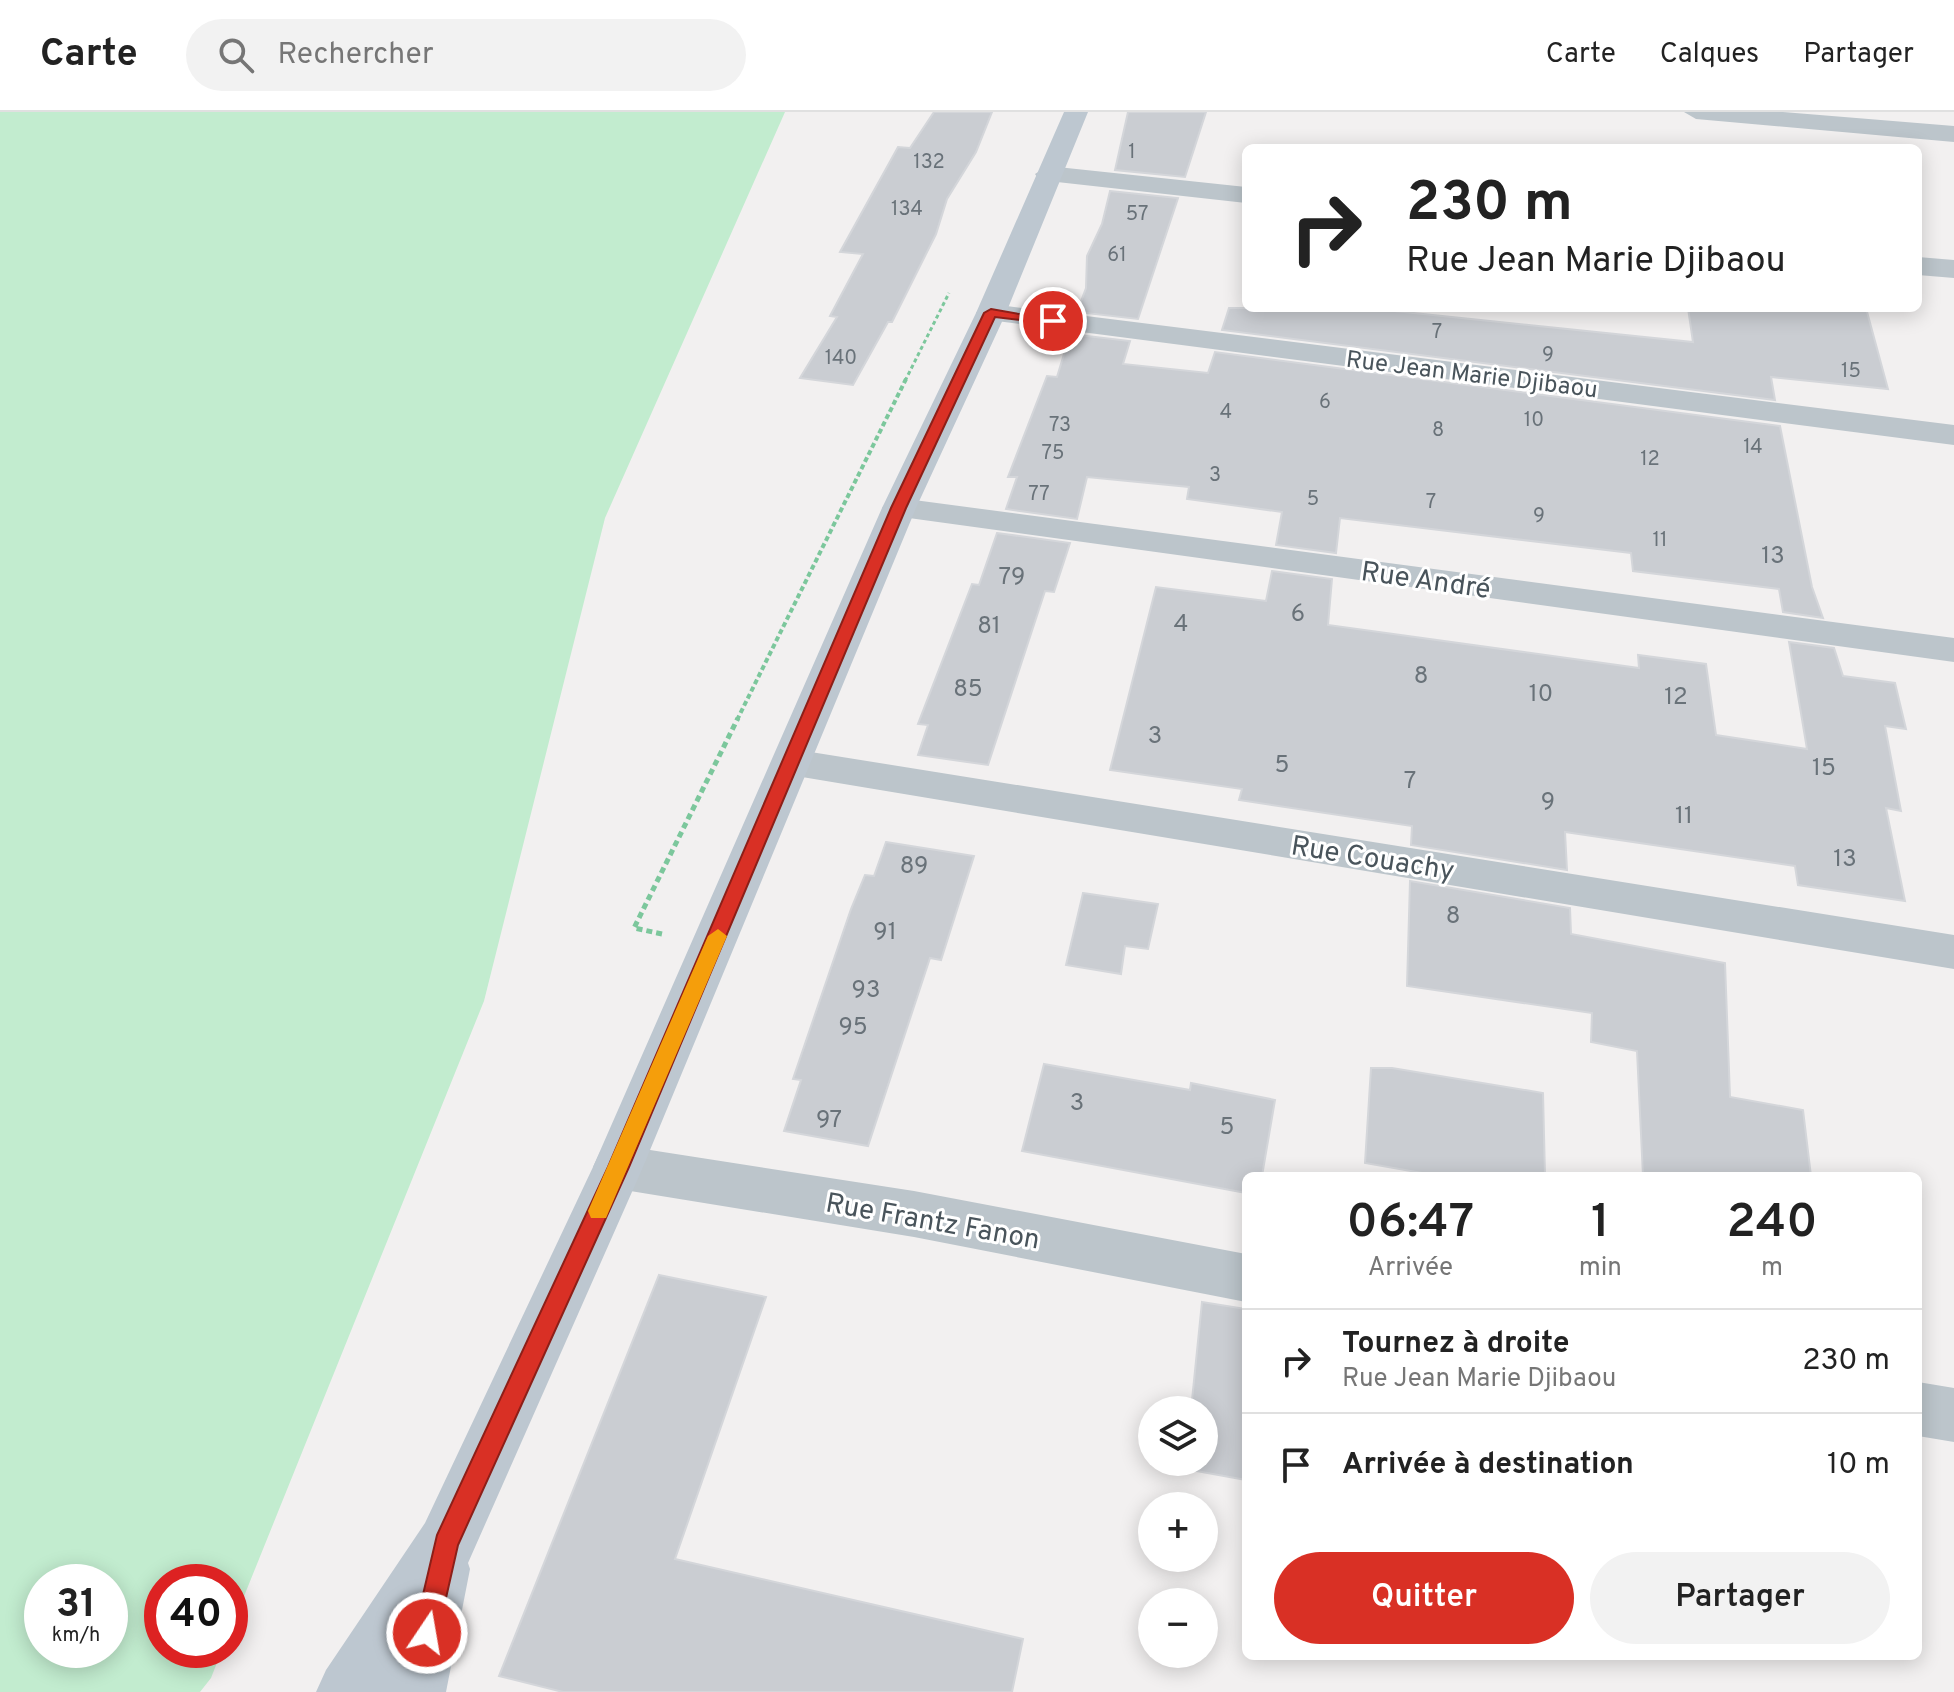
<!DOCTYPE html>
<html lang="fr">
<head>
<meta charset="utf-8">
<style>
	:root { --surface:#fff; --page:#f2f2f2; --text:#222; --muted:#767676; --line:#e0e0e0; --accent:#d93025 }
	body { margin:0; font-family:Overpass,sans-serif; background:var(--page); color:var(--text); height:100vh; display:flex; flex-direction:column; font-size:30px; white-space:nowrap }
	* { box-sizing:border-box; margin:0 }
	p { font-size:26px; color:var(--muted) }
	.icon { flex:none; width:44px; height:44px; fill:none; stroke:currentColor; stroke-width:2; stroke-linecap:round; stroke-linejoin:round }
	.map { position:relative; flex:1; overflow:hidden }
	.sheet { position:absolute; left:1242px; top:1060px; width:680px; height:488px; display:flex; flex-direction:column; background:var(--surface); border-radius:12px; box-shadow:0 4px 20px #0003 }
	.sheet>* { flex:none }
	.top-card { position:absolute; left:1242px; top:32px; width:680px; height:168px; border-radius:12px; box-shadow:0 4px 20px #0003; background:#fff; color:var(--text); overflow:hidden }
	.buttons { position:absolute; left:1138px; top:1284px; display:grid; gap:16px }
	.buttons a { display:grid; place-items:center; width:80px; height:80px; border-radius:50%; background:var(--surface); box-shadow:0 4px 20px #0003; font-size:40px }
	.speed { position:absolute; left:24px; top:1452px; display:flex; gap:16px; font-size:40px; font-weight:700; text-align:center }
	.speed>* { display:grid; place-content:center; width:104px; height:104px; border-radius:50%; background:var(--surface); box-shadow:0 4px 20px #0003; line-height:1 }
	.speed small { font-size:20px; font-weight:400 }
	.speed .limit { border:12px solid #d22; background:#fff; color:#111 }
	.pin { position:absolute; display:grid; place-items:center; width:68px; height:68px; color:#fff; margin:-34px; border:4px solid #fff; border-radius:50%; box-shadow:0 2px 8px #0007 }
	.me { position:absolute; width:88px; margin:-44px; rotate:12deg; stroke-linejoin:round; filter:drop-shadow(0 0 6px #0008) }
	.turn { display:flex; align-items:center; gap:28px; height:168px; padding:0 32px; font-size:36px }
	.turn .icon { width:104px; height:104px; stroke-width:2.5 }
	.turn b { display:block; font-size:56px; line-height:68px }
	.eta { display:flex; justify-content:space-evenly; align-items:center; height:136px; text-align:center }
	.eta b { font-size:48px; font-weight:600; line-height:56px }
	.cta { display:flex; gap:16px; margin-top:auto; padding:16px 32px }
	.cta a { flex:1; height:92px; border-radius:48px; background:var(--accent); color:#fff; font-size:32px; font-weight:600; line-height:92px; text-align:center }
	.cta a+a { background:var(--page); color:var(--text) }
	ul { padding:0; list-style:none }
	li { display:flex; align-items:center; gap:24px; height:104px; padding:0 32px; border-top:2px solid var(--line) }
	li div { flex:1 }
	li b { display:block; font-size:30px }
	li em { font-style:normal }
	header { display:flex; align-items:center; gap:48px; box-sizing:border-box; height:112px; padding:0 40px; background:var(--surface); border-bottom:2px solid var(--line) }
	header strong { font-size:38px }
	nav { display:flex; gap:44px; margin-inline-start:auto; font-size:28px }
	.search { width:560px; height:72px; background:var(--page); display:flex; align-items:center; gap:20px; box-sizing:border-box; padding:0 28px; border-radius:44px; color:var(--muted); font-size:30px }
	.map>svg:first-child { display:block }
</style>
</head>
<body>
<header>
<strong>Carte</strong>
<div class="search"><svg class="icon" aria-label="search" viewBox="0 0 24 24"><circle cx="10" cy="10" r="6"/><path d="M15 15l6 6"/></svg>Rechercher</div>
<nav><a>Carte</a><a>Calques</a><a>Partager</a></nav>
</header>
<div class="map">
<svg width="1954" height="1580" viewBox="0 0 1954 1580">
	<rect width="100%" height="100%" fill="#f2f0f0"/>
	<path fill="#c2eccf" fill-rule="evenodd" d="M 0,0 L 785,0 L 605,406 L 484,889 L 230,1519 L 230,1470 L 162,1470 L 162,1538 L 222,1538 L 211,1566 L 200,1580 L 0,1580 ZM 42,1470 L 110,1470 L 110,1538 L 42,1538 Z"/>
	<g fill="#cacdd2" stroke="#d4d6da" stroke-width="2">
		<path d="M 934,0 L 992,0 L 976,40 L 947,87 L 936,122 L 892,210 L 888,210 L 853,273 L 800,266 L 837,205 L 830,204 L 863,142 L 840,140 L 898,35 L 910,36 Z"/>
		<path d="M 1128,0 L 1206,0 L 1185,65 L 1115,58 Z"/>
		<path d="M 1110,79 L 1178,86 L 1138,207 L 1077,200 L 1086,176 L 1087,144 L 1102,112 Z"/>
		<path d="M 1229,196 L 1366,196 L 1693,230 L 1688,196 L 1866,196 L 1888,277 L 1771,265 L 1775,288 L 1222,218 Z"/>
		<path d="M 1070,222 L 1130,229 L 1123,252 L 1208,261 L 1215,240 L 1780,314 L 1812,475 L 1823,506 L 1783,500 L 1779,477 L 1633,459 L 1631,441 L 1340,406 L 1336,441 L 1276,433 L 1282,400 L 1187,387 L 1189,375 L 1087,365 L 1077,407 L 1006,397 L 1017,365 L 1008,365 L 1047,264 L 1057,265 Z"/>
		<path d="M 997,421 L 1070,431 L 1054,480 L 1045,479 L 988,653 L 918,643 L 928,613 L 918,612 L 972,472 L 979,473 Z"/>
		<path d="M 1272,459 L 1332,467 L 1328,513 L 1639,556 L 1638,543 L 1706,552 L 1716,623 L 1807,637 L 1789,530 L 1834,536 L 1843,564 L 1895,571 L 1906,617 L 1885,614 L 1901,699 L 1886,696 L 1905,789 L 1798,773 L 1795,754 L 1565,720 L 1567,758 L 1411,733 L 1412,714 L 1239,688 L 1242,677 L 1110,658 L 1156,475 L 1266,489 Z"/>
		<path d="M 886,730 L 974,744 L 941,848 L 930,846 L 868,1034 L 784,1019 L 801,968 L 793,967 L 851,797 L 865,763 L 874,764 Z"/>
		<path d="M 1410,769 L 1570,796 L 1571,822 L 1725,851 L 1730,985 L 1803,998 L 1811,1064 L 1643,1064 L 1637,939 L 1591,930 L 1592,901 L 1407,874 Z"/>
		<path d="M 1083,781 L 1158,792 L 1148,837 L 1125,834 L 1121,862 L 1066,853 Z"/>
		<path d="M 1044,952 L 1190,978 L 1191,971 L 1275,988 L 1262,1064 L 1246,1064 L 1246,1081 L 1022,1039 Z"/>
		<path d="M 1371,956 L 1392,956 L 1543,981 L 1545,1064 L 1439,1064 L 1365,1051 Z"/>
		<path d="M 659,1163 L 766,1185 L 675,1447 L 1023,1527 L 1012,1580 L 563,1580 L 499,1564 Z"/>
		<path d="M 1202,1190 L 1246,1197 L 1246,1368 L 1185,1357 L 1185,1350 L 1204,1350 L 1204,1298 L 1191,1298 Z"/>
	</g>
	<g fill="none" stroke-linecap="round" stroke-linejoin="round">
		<path stroke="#7cc79c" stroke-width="3" stroke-dasharray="4 3" stroke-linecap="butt" d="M 905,269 L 949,181"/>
		<path stroke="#7cc79c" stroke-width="4" stroke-dasharray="5 3" stroke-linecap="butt" d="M 737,608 L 906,267"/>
		<path stroke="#7cc79c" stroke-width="5" stroke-dasharray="6 4" stroke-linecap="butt" d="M 662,822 L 634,816 L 738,606"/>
		<g fill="#bcc5cb" fill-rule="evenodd">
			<path d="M 1684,0 L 1783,0 L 1954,14 L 1954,30 L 1696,7 Z"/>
			<path d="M 1048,54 L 1246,75 L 1246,91 L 1039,68 L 1035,62 Z"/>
			<path d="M 1918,145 L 1954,148 L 1954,166 L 1918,163 Z"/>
			<path d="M 991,192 L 1954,313 L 1954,333 L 981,207 L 976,201 L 981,195 Z"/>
			<path d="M 899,386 L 1954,526 L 1954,550 L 887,403 L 882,396 L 887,389 Z"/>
			<path d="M 792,637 L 1954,823 L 1954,857 L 778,661 L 772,651 L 778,641 Z"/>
			<path d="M 618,1033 L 914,1079 L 1246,1142 L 1246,1190 L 914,1125 L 618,1077 L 600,1070 L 593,1055 L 600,1040 Z"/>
			<path d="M 1918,1270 L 1954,1276 L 1954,1330 L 1918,1324 Z"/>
		</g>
		<path fill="#bdc7d0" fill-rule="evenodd" d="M 1064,0 L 1088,0 L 1006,201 L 916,396 L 643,1055 L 468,1451 L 470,1457 L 446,1580 L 316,1580 L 326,1558 L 425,1411 L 593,1055 L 882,396 L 976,201 Z"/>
	</g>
	<path fill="#d93025" stroke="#8d1f18" stroke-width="2" d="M 991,197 L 1059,209 L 1053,212 L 995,205 L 906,396 L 629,1055 L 458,1433 L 436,1530 L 427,1533 L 418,1530 L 414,1521 L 437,1423 L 608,1055 L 891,396 L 984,201 Z"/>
	<path fill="#f59e0b" d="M 718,817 L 727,824 L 609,1099 L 606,1106 L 591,1106 L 588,1099 L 708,824 Z"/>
	<g text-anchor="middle" stroke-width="6" stroke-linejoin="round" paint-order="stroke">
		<g font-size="20" fill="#697279">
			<text x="1132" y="46">1</text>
			<text x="929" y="56">132</text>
			<text x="907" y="103">134</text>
			<text x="1137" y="108">57</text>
			<text x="1117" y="149">61</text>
			<text x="1437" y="226">7</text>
			<text x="1548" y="249">9</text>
			<text x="841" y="252">140</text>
			<text x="1851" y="265">15</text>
			<text x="1325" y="296">6</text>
			<text x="1226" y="306">4</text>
			<text x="1534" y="314">10</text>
			<text x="1060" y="319">73</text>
			<text x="1438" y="324">8</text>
			<text x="1753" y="341">14</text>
			<text x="1053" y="347">75</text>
			<text x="1650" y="353">12</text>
			<text x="1215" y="369">3</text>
			<text x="1039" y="388">77</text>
			<text x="1313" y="393">5</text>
			<text x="1431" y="396">7</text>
			<text x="1539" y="410">9</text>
			<text x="1660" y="434">11</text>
		</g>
		<g font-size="24" fill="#49545b" stroke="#fff">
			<text transform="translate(1472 262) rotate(7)" y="8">Rue Jean Marie Djibaou</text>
		</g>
		<g font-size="24" fill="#697279">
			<text x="1773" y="451">13</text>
			<text x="1012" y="472">79</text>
			<text x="1298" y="509">6</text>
			<text x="1181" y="519">4</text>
			<text x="989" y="521">81</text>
			<text x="1421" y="571">8</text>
			<text x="968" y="584">85</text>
			<text x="1541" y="589">10</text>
			<text x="1676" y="592">12</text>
			<text x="1155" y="631">3</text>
			<text x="1282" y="660">5</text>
			<text x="1824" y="663">15</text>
			<text x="1410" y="676">7</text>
			<text x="1548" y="697">9</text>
			<text x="1684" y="711">11</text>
			<text x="1845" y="754">13</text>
			<text x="914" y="761">89</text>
			<text x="1453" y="811">8</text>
			<text x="885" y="827">91</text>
			<text x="866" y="885">93</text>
			<text x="853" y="922">95</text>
			<text x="1077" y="998">3</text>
			<text x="829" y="1015">97</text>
			<text x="1227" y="1022">5</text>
		</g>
		<g font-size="28" fill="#49545b" stroke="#fff">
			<text transform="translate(1426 467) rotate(8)" y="10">Rue André</text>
			<text transform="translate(1373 745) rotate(9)" y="10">Rue Couachy</text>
			<text transform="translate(933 1108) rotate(10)" y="10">Rue Frantz Fanon</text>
		</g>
	</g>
</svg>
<div class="buttons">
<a><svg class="icon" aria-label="layers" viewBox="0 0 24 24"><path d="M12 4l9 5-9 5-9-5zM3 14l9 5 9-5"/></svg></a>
<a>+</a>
<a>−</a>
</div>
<div class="speed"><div>31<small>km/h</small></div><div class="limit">40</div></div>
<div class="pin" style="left:1053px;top:209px;background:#d93025"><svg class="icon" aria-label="arrive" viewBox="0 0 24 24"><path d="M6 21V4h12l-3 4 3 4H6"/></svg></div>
<svg class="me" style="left:427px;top:1521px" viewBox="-20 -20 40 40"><circle r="17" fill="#d93025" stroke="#fff" stroke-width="3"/><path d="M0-11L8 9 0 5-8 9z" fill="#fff"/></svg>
<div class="top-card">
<div class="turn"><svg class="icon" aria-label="right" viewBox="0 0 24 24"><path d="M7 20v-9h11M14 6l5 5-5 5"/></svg><div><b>230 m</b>Rue Jean Marie Djibaou</div></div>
</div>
<section class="sheet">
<div class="eta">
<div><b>06:47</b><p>Arrivée</p></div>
<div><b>1</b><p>min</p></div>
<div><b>240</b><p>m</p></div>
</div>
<ul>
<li><svg class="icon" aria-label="right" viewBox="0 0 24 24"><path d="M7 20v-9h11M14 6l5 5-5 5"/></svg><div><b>Tournez à droite</b><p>Rue Jean Marie Djibaou</p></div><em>230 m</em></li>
<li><svg class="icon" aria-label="arrive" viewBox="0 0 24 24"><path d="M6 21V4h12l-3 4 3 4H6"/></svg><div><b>Arrivée à destination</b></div><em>10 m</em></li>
</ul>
<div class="cta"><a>Quitter</a><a>Partager</a></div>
</section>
</div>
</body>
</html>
